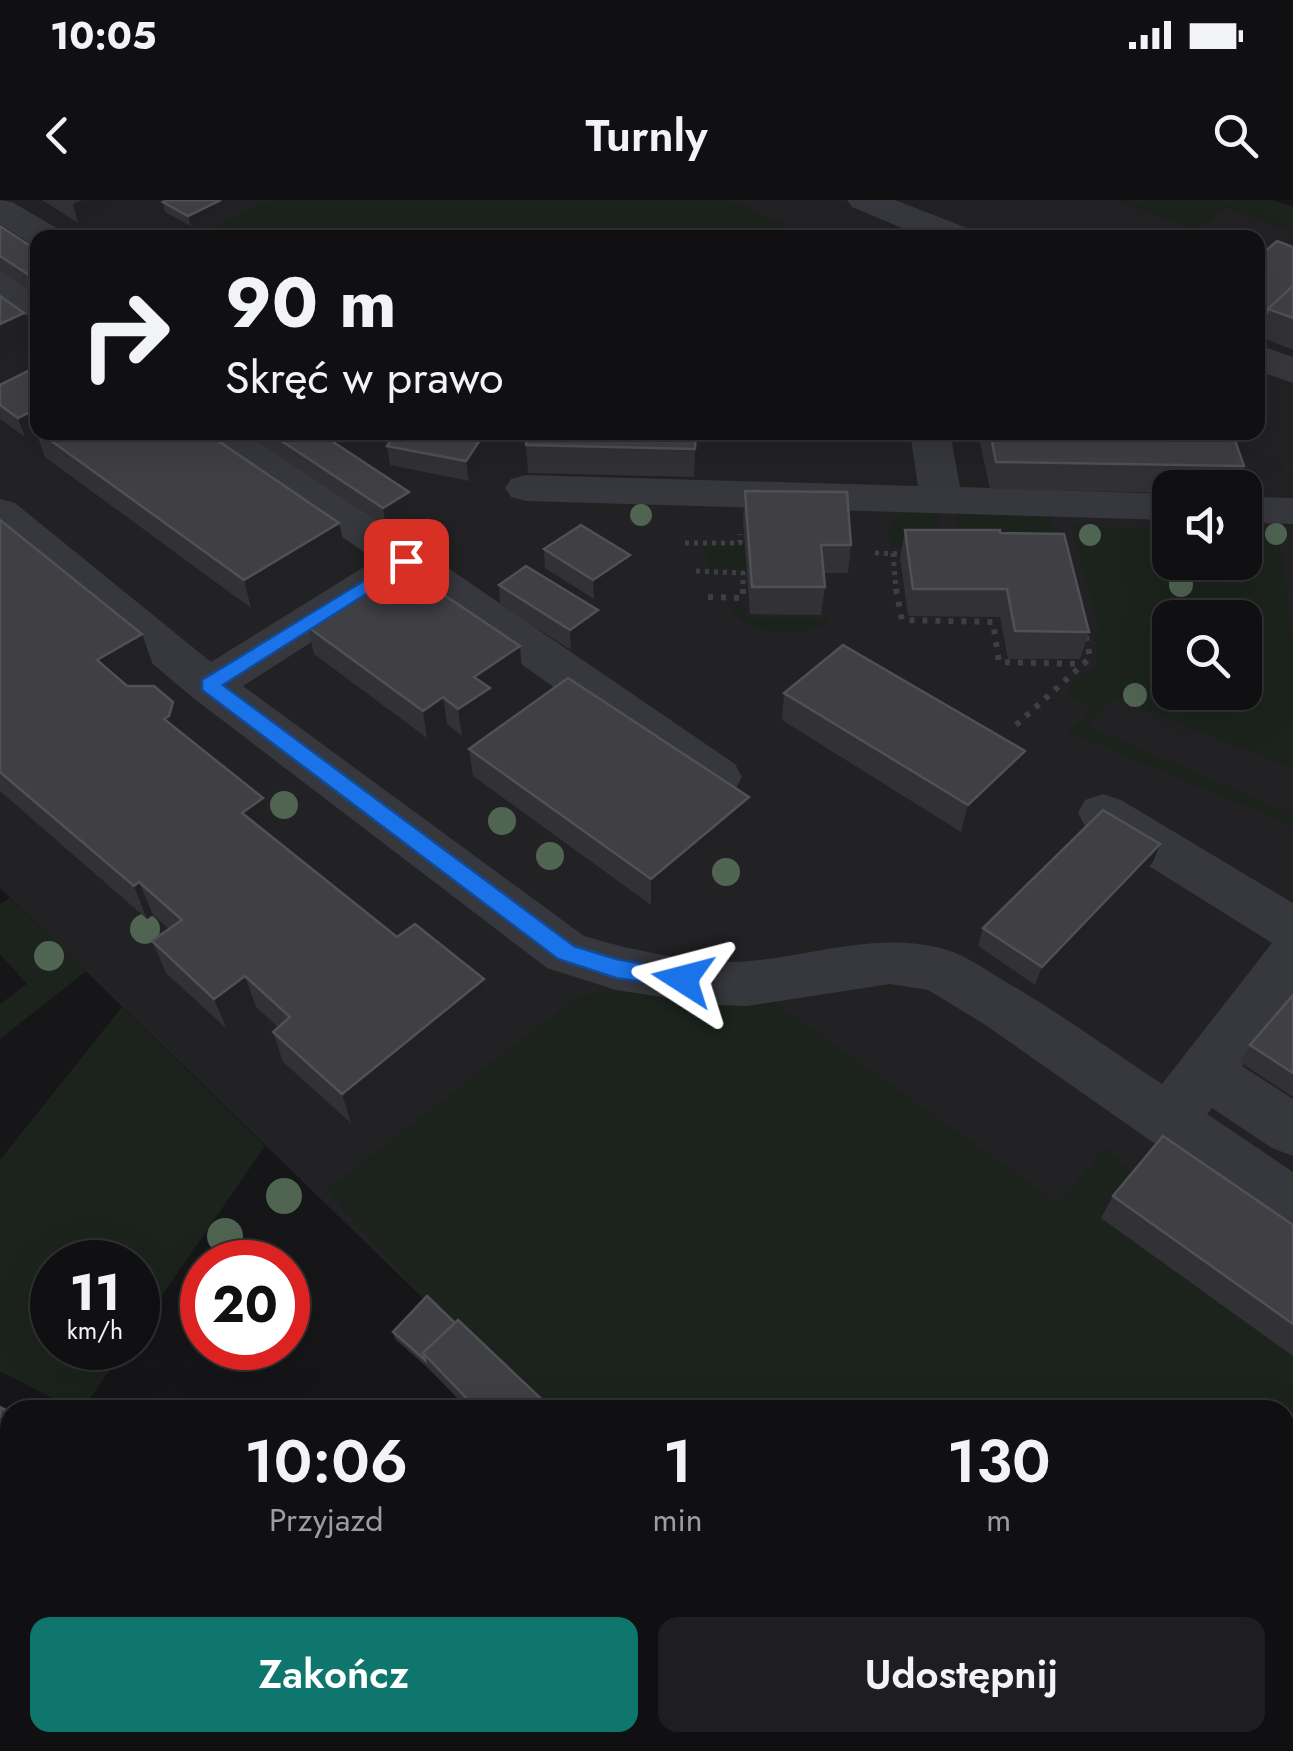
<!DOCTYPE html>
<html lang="pl">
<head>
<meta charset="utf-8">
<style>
	:root { --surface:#101012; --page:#1e1e20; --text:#f1f3f6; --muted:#9c9d9f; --line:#303032; --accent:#0f766e }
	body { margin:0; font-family:Jost,sans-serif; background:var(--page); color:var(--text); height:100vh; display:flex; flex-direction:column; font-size:38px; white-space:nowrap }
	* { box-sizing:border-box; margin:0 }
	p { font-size:32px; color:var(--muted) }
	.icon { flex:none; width:55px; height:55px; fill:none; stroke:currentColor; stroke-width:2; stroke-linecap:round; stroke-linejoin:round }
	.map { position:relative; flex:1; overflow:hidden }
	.sheet { position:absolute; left:0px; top:1200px; width:1295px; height:352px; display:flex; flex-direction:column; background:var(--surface); border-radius:30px 30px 0 0; box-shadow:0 10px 40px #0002,0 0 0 2px var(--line) }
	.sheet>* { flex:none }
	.banner { position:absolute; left:30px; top:30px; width:1235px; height:210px; border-radius:20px; box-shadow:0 10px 40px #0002,0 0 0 2px var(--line); background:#101012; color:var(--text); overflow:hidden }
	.tools { position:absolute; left:1152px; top:270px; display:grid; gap:20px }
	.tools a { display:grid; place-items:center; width:110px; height:110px; border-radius:20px; background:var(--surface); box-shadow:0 10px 40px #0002,0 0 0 2px var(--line); font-size:50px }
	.speed { position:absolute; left:30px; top:1040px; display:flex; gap:20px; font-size:50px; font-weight:700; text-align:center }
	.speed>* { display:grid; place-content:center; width:130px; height:130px; border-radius:50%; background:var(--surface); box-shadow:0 10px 40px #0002,0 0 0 2px var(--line); line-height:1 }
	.speed small { font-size:25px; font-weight:400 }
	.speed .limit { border:15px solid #d22; background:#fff; color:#111 }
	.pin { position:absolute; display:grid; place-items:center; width:85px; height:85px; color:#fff; margin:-42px; border-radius:20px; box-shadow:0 5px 15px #0006 }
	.me { position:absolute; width:110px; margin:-55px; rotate:279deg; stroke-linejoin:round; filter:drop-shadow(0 0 8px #0008) }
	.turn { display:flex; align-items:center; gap:35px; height:210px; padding:0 30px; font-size:45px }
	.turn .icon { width:130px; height:130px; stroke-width:2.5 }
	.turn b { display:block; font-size:70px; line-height:85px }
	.eta { display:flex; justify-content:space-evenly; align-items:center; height:170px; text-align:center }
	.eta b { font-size:60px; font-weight:600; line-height:70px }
	.button { display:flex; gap:20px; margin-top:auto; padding:20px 30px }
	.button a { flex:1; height:115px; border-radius:20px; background:var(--accent); color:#fff; font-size:40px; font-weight:600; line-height:115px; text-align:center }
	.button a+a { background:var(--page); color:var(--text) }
	.status { display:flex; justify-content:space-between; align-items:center; height:70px; padding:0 50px; background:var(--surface); direction:ltr }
	.status svg { height:28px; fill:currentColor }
	header { display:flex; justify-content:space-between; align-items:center; height:130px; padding:0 30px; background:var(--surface); font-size:45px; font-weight:600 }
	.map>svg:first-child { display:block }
</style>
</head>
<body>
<div class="status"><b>10:05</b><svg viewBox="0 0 49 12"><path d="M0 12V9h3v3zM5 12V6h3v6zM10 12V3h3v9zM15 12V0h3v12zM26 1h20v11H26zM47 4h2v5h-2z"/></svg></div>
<header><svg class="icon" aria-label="back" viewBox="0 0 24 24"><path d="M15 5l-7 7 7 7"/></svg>Turnly<svg class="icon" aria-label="search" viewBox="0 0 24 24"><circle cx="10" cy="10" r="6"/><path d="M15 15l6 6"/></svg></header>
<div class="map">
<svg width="1293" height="1551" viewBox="0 0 1293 1551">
	<rect width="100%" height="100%" fill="#161618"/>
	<path fill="#222225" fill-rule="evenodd" d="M 0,0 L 1117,0 L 1198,29 L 1226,7 L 1293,31 L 1293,1551 L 1107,1551 L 1285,1542 L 1285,1210 L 429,1104 L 0,688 ZM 38,38 L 1258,38 L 1258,232 L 38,232 ZM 1170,288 L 1245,288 L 1245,362 L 1170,362 ZM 1170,418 L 1245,418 L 1245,492 L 1170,492 Z"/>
	<g fill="#1c231d" fill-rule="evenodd">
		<path d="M 269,0 L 731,0 L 812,37 L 196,37 Z"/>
		<path d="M 1117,0 L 1273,0 L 1293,7 L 1293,31 L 1226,7 L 1198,29 Z"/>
		<path d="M 906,313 L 937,314 L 940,343 L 933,348 L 890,348 L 889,324 Z"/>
		<path d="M 955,313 L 1050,316 L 1056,352 L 960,344 Z"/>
		<path d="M 1071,326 L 1170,329 L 1170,362 L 1245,362 L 1245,332 L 1293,333 L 1293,337 L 1280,337 L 1293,440 L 1293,569 L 1117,497 L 1088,526 L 1293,614 L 1293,626 L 1068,532 L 1091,510 L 1065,491 L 1098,462 L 1094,434 L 1099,429 ZM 1170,418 L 1245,418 L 1245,492 L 1170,492 Z"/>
		<path d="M 744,345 L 749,370 L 711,369 L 702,346 Z"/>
		<path d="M 728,402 L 744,403 L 746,418 L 830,419 C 817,436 760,435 743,422 C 735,417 732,410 728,402 Z"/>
		<path d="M 10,698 L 86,771 L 0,839 L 0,804 L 27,784 L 0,754 L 0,704 Z"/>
		<path d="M 597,792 L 769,798 L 1058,1003 L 1105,948 L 1137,974 L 1102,1018 L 1293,1156 L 1293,1551 L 870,1551 L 873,1542 L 1285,1542 L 1285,1210 L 542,1210 L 429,1104 L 326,990 L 577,797 Z"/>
		<path d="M 122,807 L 265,946 L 138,1130 L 138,1062 L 52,1062 L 52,1148 L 125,1148 L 82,1210 L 75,1210 L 0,1171 L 0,960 Z"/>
		<path d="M 288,1542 L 736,1542 L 752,1551 L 284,1551 Z"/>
	</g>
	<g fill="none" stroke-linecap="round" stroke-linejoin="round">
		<g stroke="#3d3f44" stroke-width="5" stroke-dasharray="4 5" stroke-linecap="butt">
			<path d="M 685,343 L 740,343 L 740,334"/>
			<path d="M 875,353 L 908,354"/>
			<path d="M 893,353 L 896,391"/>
			<path d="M 696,371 L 743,373 L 743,391"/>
		</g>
		<g stroke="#3d3f44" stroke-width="6" stroke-dasharray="5 8" stroke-linecap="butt">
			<path d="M 896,389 L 902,420 L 993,422 L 999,462 L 1083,464"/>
			<path d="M 708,397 L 743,398 L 743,389"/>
			<path d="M 1016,525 L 1090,458 L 1085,431"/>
		</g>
		<g stroke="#3d3f44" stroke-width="8" stroke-dasharray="6 9" stroke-linecap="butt">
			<path d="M 0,1460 L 10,1465"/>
			<path d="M 149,1542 L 164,1551"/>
		</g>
		<g fill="#37383d" fill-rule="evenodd">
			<path d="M 0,0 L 12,2 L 60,30 L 64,38 L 38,38 L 38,46 L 34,46 L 0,24 Z"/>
			<path d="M 847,0 L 895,0 L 972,30 L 976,38 L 926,38 L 852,7 Z"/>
			<path d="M 0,71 L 13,74 L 38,90 L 38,118 L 25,115 L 0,98 Z"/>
			<path d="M 1258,145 L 1293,157 L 1293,183 L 1258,171 Z"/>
			<path d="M 201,232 L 249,232 L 735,564 L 742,577 L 735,590 L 717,595 L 699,590 L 405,382 L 243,486 L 584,736 C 631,750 701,766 750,761 C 814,755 876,732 940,748 C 962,753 982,767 1001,779 C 1057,811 1109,849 1162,884 L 1272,743 L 1085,626 L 1078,613 L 1085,600 L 1103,594 L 1121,600 L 1293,703 L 1293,798 L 1242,866 L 1293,899 L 1293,956 L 1272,948 L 1212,908 L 1207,914 L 1293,972 L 1293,1033 L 1271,1025 L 984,824 L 928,790 L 890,784 L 747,806 L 715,805 L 616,790 L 547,768 L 192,497 L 0,335 L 0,299 L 15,303 L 211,462 L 375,360 L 207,241 Z"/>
			<path d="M 910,232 L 950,232 L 960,287 L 1170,294 L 1170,320 L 526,301 L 511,297 L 505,288 L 511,279 L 526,275 L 918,286 Z"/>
			<path d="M 1245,297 L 1293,298 L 1293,324 L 1245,323 Z"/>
			<path d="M 10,1507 L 10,1542 L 65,1542 L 69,1551 L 0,1551 L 0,1511 Z"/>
			<path d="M 234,1542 L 309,1542 L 306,1551 L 230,1551 Z"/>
		</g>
	</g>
	<g fill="#506452">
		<circle cx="641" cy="315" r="11"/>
		<circle cx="1276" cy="334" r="11"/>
		<circle cx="1090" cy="335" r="11"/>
		<circle cx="1181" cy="385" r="12"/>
		<circle cx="1135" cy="495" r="12"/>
		<circle cx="284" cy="605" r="14"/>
		<circle cx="502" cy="621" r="14"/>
		<circle cx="550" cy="656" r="14"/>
		<circle cx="726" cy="672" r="14"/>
		<circle cx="145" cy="729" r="15"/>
		<circle cx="49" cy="756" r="15"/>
		<circle cx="284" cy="996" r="18"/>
		<circle cx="225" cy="1036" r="18"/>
	</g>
	<g fill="#323236">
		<path d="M 42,0 L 116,0 L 117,6 L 78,23 Z"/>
		<path d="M 167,0 L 232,0 L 226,3 L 227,8 L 191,26 L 165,12 L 163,2 Z"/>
		<path d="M 0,26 L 38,51 L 38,96 L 0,71 Z"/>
		<path d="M 1293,47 L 1293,150 L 1258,136 L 1258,58 Z"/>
		<path d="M 38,166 L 38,232 L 205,232 L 339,323 L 345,350 L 251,408 L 45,257 L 36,232 L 25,237 L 0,219 L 0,185 Z"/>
		<path d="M 243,232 L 318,232 L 409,292 L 412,311 L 386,327 Z"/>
		<path d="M 396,232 L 482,232 L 480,243 L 482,260 L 469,281 L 390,265 L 387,246 Z"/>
		<path d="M 696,232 L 694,277 L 528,273 L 526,245 Z"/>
		<path d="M 981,232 L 1110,232 L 1113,240 L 1140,240 L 1138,232 L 1232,232 L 1244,266 L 1236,288 L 1170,288 L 1170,293 L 990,289 L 979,238 Z"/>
		<path d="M 745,291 L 851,345 L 848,373 L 823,373 L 825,387 L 821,415 L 750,414 L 743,319 Z"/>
		<path d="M 0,320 L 142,434 L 154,468 L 126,485 L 184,536 L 263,598 L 273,631 L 269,634 L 397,737 L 484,779 L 488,810 L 351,923 L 283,862 L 273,832 L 278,827 L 256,807 L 227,829 L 166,773 L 152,741 L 169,729 L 153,715 L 147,719 L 0,591 Z"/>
		<path d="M 905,330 L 1000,333 L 1089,432 L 1080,459 L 1008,459 L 1000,417 L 908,416 L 900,358 Z"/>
		<path d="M 544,349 L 630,375 L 594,399 L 545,368 Z"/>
		<path d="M 499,385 L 599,429 L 571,450 L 500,405 Z"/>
		<path d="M 308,427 L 522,474 L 490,495 L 493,515 L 462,536 L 447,524 L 427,538 L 314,454 Z"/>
		<path d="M 784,493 L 1025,551 L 1018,578 L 961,632 L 782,520 Z"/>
		<path d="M 469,549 L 749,597 L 747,624 L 651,705 L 473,576 Z"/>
		<path d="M 1160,644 L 1153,662 L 1035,785 L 978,746 L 983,728 Z"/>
		<path d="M 1293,795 L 1293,897 L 1240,862 L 1250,845 Z"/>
		<path d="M 1113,996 L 1293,1025 L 1293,1156 L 1101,1018 Z"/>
		<path d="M 393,1132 L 553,1210 L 469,1210 L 427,1167 L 395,1139 Z"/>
	</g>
	<g fill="#212124">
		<path d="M 82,0 L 116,0 L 117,6 L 78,23 L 73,4 Z"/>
		<path d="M 220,0 L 232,0 L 226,3 L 227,8 L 191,26 L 188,16 Z"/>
		<path d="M 24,113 L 34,141 L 0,156 L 0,124 Z"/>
		<path d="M 38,208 L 37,231 L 35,230 L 36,232 L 25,237 L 18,218 Z"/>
		<path d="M 479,232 L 482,232 L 480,243 L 482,260 L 469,281 L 466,261 L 478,242 Z"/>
		<path d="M 409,292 L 412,311 L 386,327 L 383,308 Z"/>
		<path d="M 339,323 L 345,350 L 251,408 L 244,380 Z"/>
		<path d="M 630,355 L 630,375 L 594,399 L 593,380 Z"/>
		<path d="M 598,410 L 599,429 L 571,450 L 570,430 Z"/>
		<path d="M 142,434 L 154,468 L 110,494 L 97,460 Z"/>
		<path d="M 520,446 L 522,474 L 490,495 L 493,515 L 462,536 L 458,509 L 474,477 Z"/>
		<path d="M 443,497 L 447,524 L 427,538 L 423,511 Z"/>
		<path d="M 173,502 L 184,535 L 164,519 Z"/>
		<path d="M 1025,551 L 1018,578 L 961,632 L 968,605 Z"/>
		<path d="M 749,597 L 747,624 L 651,705 L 651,679 Z"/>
		<path d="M 263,598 L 273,631 L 253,646 L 242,613 Z"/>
		<path d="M 1160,644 L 1153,662 L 1035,785 L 1042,767 Z"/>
		<path d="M 139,682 L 153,715 L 147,719 L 134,686 Z"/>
		<path d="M 245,776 L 256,807 L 227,829 L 214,799 Z"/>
		<path d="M 484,779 L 488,810 L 351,923 L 342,894 Z"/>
		<path d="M 10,1218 L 10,1248 L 0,1263 L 0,1232 Z"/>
	</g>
	<g fill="#3f3f44" stroke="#4f5156" stroke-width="2.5">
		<path d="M 167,0 L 221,0 L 188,16 L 163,2 Z"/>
		<path d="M 0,26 L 38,51 L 38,81 L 0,56 Z"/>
		<path d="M 1277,41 L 1293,47 L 1293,86 L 1268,109 L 1265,117 L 1258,114 L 1258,58 Z"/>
		<path d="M 1293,86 L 1293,118 L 1268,109 Z"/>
		<path d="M 0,96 L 24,113 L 0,124 Z"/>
		<path d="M 38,166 L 38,208 L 18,218 L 0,205 L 0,185 Z"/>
		<path d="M 39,232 L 205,232 L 339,323 L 244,380 Z"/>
		<path d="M 268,232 L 318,232 L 409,292 L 383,308 Z"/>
		<path d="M 396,232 L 439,232 L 480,240 L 466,261 L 387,246 Z"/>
		<path d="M 439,232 L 479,232 L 478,238 L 462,237 Z"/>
		<path d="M 528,232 L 696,232 L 695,249 L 526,245 Z"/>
		<path d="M 990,232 L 1110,232 L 1113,240 L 1156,240 L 1154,232 L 1232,232 L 1244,266 L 996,262 Z"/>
		<path d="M 745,291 L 847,292 L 851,345 L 821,345 L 825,387 L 752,387 Z"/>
		<path d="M 0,320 L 142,434 L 97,460 L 127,486 L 154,486 L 173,502 L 169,516 L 164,519 L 263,598 L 242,613 L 397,737 L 415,724 L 484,779 L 342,894 L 273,832 L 290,817 L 245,776 L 214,799 L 152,741 L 182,720 L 139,682 L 134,686 L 0,572 Z"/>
		<path d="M 581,325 L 630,355 L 593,380 L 544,349 Z"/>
		<path d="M 905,330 L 1000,330 L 1000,333 L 1064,334 L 1089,432 L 1015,431 L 1007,389 L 913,389 Z"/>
		<path d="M 526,366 L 598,410 L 570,430 L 499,385 Z"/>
		<path d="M 404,368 L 520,446 L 474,477 L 490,488 L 458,509 L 443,497 L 423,511 L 308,427 Z"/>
		<path d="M 843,445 L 1025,551 L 968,605 L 784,493 Z"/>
		<path d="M 568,478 L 749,597 L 651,679 L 469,549 Z"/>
		<path d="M 1103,610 L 1160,644 L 1042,767 L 983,728 Z"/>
		<path d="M 1293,795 L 1293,873 L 1250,845 Z"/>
		<path d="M 1163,936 L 1293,1025 L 1293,1124 L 1113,996 Z"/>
		<path d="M 427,1096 L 455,1123 L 423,1153 L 425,1160 L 393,1132 Z"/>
		<path d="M 458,1120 L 553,1210 L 478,1210 L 423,1153 Z"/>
		<path d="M 0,1207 L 10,1212 L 10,1218 L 0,1232 Z"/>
	</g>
	<path fill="#1a73e8" stroke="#114b97" stroke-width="2.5" d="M 406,355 L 412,357 L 412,365 L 223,485 L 574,746 L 616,759 L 691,773 L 694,779 L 691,786 L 683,788 L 616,778 L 558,759 L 202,490 L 202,480 Z"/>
</svg>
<div class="tools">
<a><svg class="icon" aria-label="sound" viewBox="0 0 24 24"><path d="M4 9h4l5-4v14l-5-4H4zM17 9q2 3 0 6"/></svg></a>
<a><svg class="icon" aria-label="search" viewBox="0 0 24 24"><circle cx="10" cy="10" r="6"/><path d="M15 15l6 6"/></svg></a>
</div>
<div class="speed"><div>11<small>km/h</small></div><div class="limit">20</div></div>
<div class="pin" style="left:406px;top:361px;background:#d93025"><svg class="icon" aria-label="arrive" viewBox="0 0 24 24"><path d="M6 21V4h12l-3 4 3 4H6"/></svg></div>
<svg class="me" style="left:683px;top:779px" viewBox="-20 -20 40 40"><path d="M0-17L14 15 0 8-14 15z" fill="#1a73e8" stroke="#fff" stroke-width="4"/></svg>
<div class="banner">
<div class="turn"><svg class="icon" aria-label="right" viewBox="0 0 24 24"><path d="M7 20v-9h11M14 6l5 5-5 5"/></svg><div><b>90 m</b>Skręć w prawo</div></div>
</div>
<section class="sheet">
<div class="eta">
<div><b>10:06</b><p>Przyjazd</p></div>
<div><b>1</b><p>min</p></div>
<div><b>130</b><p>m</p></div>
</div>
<div class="button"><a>Zakończ</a><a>Udostępnij</a></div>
</section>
</div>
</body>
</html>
